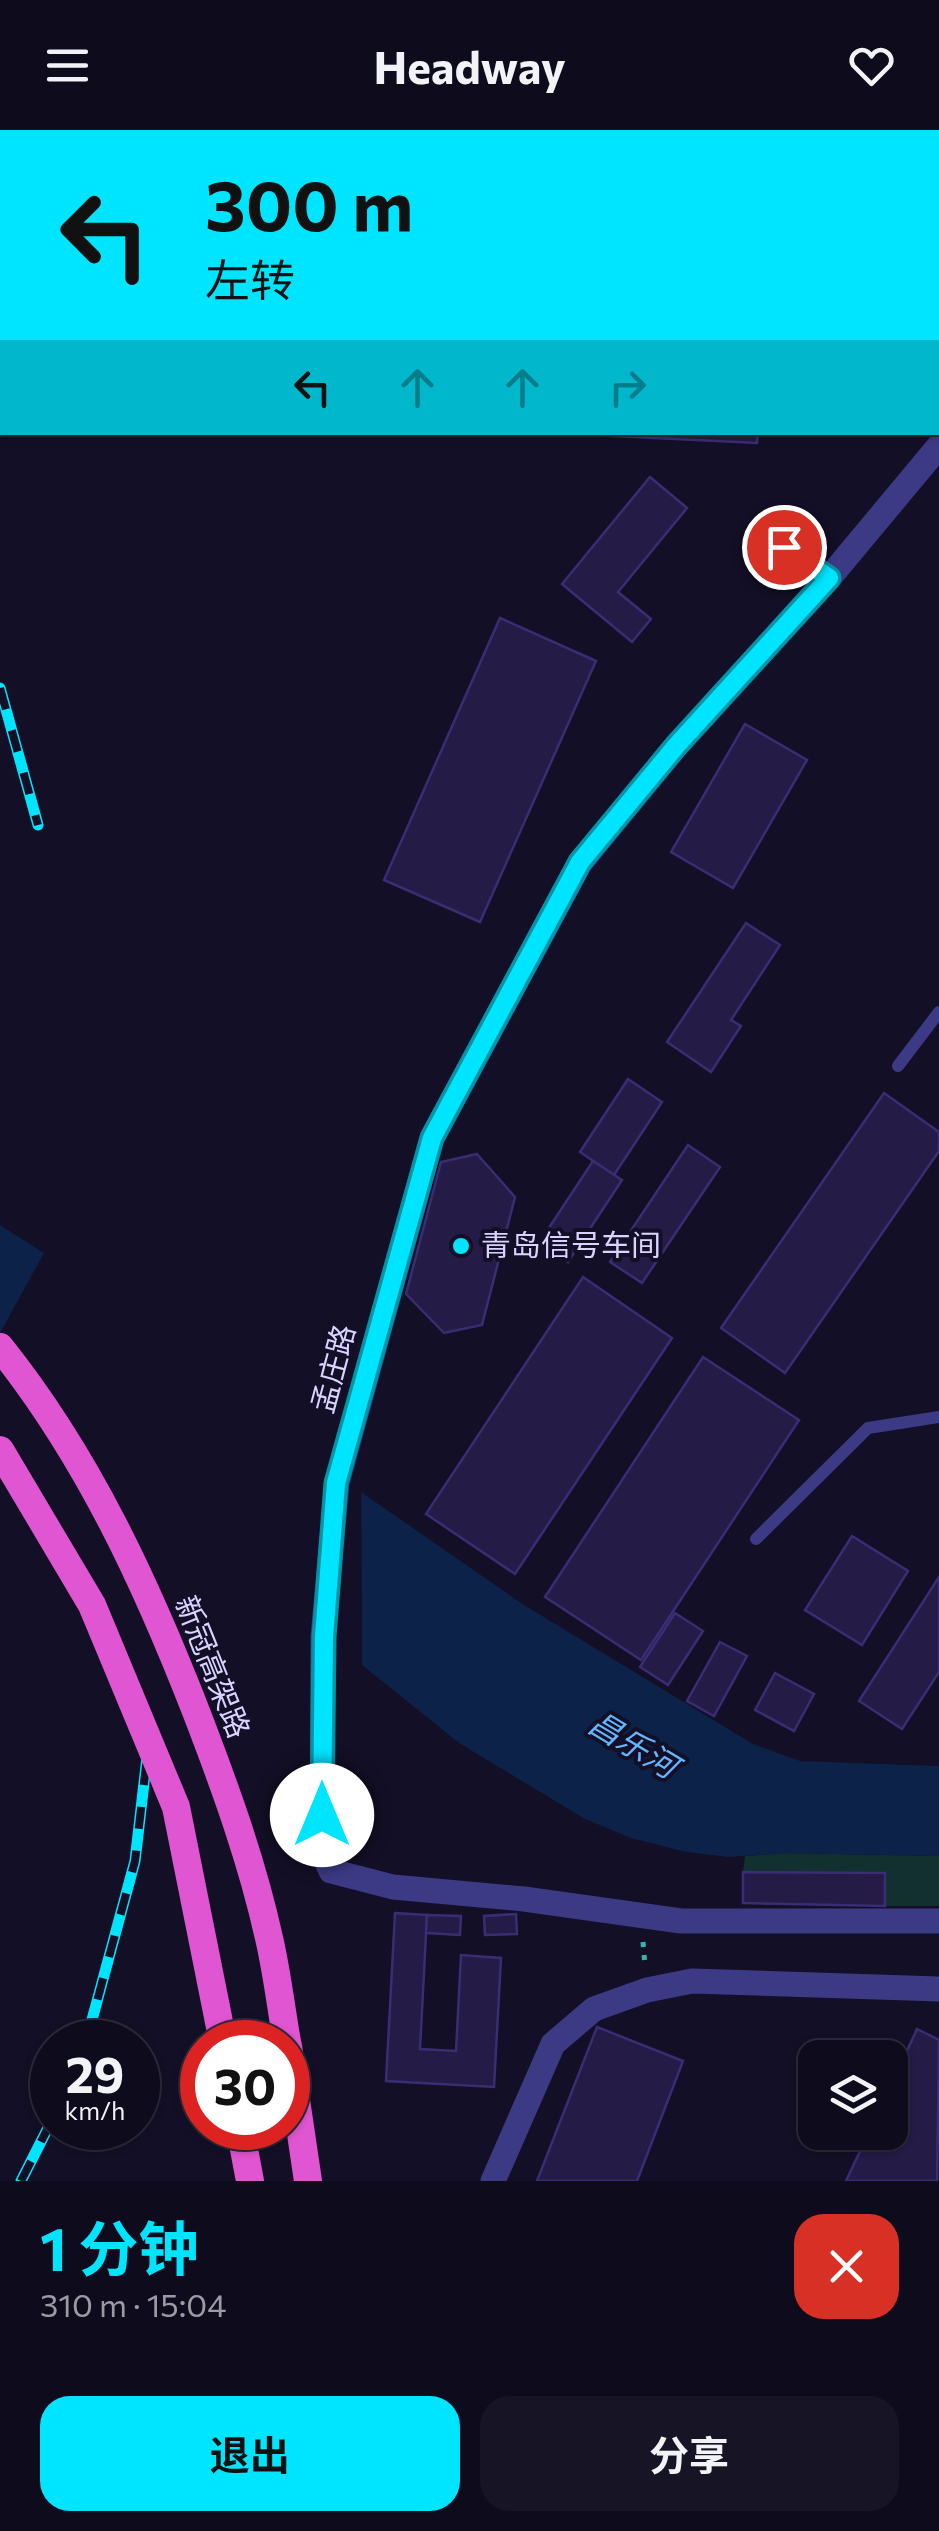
<!DOCTYPE html>
<html lang="zh">
<head>
<meta charset="utf-8">
<style>
	:root { --surface:#0e0b1c; --page:#171425; --text:#f1f3f6; --muted:#9b9ba3; --line:#2e2b3b; --accent:#00e5ff }
	body { margin:0; font-family:Commissioner,"Noto Sans SC",sans-serif; background:var(--page); color:var(--text); height:100vh; display:flex; flex-direction:column; font-size:38px; white-space:nowrap }
	* { box-sizing:border-box; margin:0 }
	p { font-size:32px; color:var(--muted) }
	.icon { flex:none; width:55px; height:55px; fill:none; stroke:currentColor; stroke-width:2; stroke-linecap:round; stroke-linejoin:round }
	.map { position:relative; height:2051px; overflow:hidden }
	.drawer { display:flex; flex-direction:column; background:var(--surface); flex:1 }
	.drawer>* { flex:none }
	.guide { position:absolute; left:0px; top:0px; width:940px; height:305px; box-shadow:0 2px 8px #0004,0 0 0 2px var(--line); background:#00e5ff; color:#111; overflow:hidden }
	.buttons { position:absolute; left:798px; top:1910px; display:grid; gap:20px }
	.buttons a { display:grid; place-items:center; width:110px; height:110px; border-radius:20px; background:var(--surface); box-shadow:0 2px 8px #0004,0 0 0 2px var(--line); font-size:50px }
	.speed { position:absolute; left:30px; top:1890px; display:flex; gap:20px; font-size:50px; font-weight:700; text-align:center }
	.speed>* { display:grid; place-content:center; width:130px; height:130px; border-radius:50%; background:var(--surface); box-shadow:0 2px 8px #0004,0 0 0 2px var(--line); line-height:1 }
	.speed small { font-size:25px; font-weight:400 }
	.speed .limit { border:15px solid #d22; background:#fff; color:#111 }
	.pin { position:absolute; display:grid; place-items:center; width:85px; height:85px; color:#fff; margin:-42px; border:5px solid #fff; border-radius:50%; box-shadow:0 2px 10px #0007 }
	.me { position:absolute; width:110px; margin:-55px; rotate:0deg; stroke-linejoin:round; filter:drop-shadow(0 0 8px #0008) }
	.turn { display:flex; align-items:center; gap:35px; height:210px; padding:0 40px; font-size:45px }
	.turn .icon { width:130px; height:130px; stroke-width:2.5 }
	.turn b { display:block; font-size:70px; line-height:85px }
	.lanes { display:flex; align-items:center; height:95px; padding:0 40px; background:#0003; justify-content:center; gap:50px; direction:ltr }
	.lanes .off { opacity:.35 }
	.round { display:grid; place-items:center; flex:none; width:105px; height:105px; border-radius:30px; background:var(--page) }
	.summary { display:flex; align-items:center; justify-content:space-between; height:170px; padding:0 40px }
	h1 { font-size:60px; font-weight:700; line-height:75px; color:var(--accent) }
	.cta { display:flex; gap:20px; margin-top:auto; padding:20px 40px }
	.cta a { flex:1; height:115px; border-radius:30px; background:var(--accent); color:#111; font-size:40px; font-weight:700; line-height:115px; text-align:center }
	.cta a+a { background:var(--page); color:var(--text) }
	header { display:flex; justify-content:space-between; align-items:center; height:130px; padding:0 40px; background:var(--surface); font-size:45px; font-weight:700 }
	.map>svg:first-child { display:block }
</style>
</head>
<body>
<header><svg class="icon" aria-label="menu" viewBox="0 0 24 24"><path d="M4 6h16M4 12h16M4 18h16"/></svg>Headway<svg class="icon" aria-label="heart" viewBox="0 0 24 24"><path d="M12 20l-8-8c-3-5 5-10 8-4 3-6 11-1 8 4z"/></svg></header>
<div class="map">
<svg width="939" height="2051" viewBox="0 0 939 2051">
	<rect width="100%" height="100%" fill="#130f26"/>
	<path fill="#12302f" d="M 786,1723 L 939,1726 L 939,1776 L 885,1776 L 885,1743 L 743,1742 L 745,1726 Z"/>
	<g fill="#0c2248">
		<path d="M 0,1095 L 44,1123 L 0,1203 Z"/>
		<path d="M 361,1362 L 524,1475 L 753,1614 L 800,1631 L 939,1636 L 939,1726 L 786,1723 L 729,1727 L 686,1722 L 631,1708 L 585,1689 L 459,1613 L 362,1535 Z"/>
	</g>
	<path fill="#130f26" d="M 357,1359 L 361,1362 L 362,1535 L 357,1532 Z"/>
	<g fill="#241b47" stroke="#3b2d73" stroke-width="2.5">
		<path d="M 530,0 L 772,0 L 529,2 Z"/>
		<path d="M 528,302 L 758,302 L 757,313 Z"/>
		<path d="M 650,347 L 687,378 L 618,462 L 651,489 L 632,512 L 562,454 Z"/>
		<path d="M 500,488 L 596,531 L 480,792 L 384,750 Z"/>
		<path d="M 745,594 L 807,630 L 733,758 L 671,722 Z"/>
		<path d="M 746,793 L 780,815 L 731,890 L 741,896 L 711,942 L 667,912 Z"/>
		<path d="M 628,949 L 662,972 L 614,1045 L 580,1022 Z"/>
		<path d="M 884,963 L 939,1002 L 939,1021 L 785,1243 L 721,1198 Z"/>
		<path d="M 688,1015 L 720,1037 L 642,1153 L 610,1132 Z"/>
		<path d="M 477,1024 L 515,1067 L 482,1195 L 444,1203 L 406,1164 L 441,1032 Z"/>
		<path d="M 593,1031 L 622,1050 L 568,1132 L 539,1113 Z"/>
		<path d="M 583,1147 L 672,1208 L 515,1444 L 426,1384 Z"/>
		<path d="M 703,1227 L 799,1290 L 641,1530 L 545,1467 Z"/>
		<path d="M 852,1406 L 908,1441 L 862,1515 L 805,1480 Z"/>
		<path d="M 939,1447 L 939,1542 L 902,1599 L 859,1571 Z"/>
		<path d="M 675,1483 L 703,1501 L 668,1555 L 640,1537 Z"/>
		<path d="M 720,1512 L 747,1526 L 714,1586 L 687,1571 Z"/>
		<path d="M 775,1543 L 814,1564 L 794,1601 L 755,1580 Z"/>
		<path d="M 743,1742 L 885,1743 L 885,1776 L 743,1773 Z"/>
		<path d="M 395,1783 L 427,1785 L 420,1919 L 456,1921 L 461,1825 L 501,1828 L 494,1957 L 386,1951 Z"/>
		<path d="M 516,1784 L 517,1804 L 485,1805 L 484,1786 Z"/>
		<path d="M 427,1785 L 461,1786 L 460,1805 L 426,1803 Z"/>
		<path d="M 597,1897 L 683,1931 L 637,2051 L 537,2051 Z"/>
		<path d="M 917,1899 L 939,1910 L 937,2051 L 846,2051 L 869,2002 L 890,2002 L 890,1958 Z"/>
	</g>
	<g fill="none" stroke-linecap="round" stroke-linejoin="round">
		<path stroke="#2fb8b0" stroke-width="5" stroke-dasharray="5 8" stroke-linecap="butt" d="M 643,1812 L 645,1836"/>
		<g stroke="#3d3a85" stroke-width="12">
			<path d="M 759,400 L 829,448"/>
			<path d="M 898,936 L 939,882"/>
			<path d="M 756,1409 L 868,1298 L 939,1287"/>
		</g>
		<g stroke="#3d3a85" stroke-width="25">
			<path d="M 939,316 L 829,448 L 676,616 L 580,733 L 432,1008 L 337,1353 L 323,1507 L 322,1721 L 331,1741 L 393,1757 L 524,1769 L 681,1791 L 939,1791"/>
			<path d="M 493,2051 L 553,1914 L 594,1879 L 647,1860 L 692,1851 L 939,1859"/>
		</g>
		<g stroke="#e055d1" stroke-width="28">
			<path d="M 288,1916 L 308,2051"/>
			<path d="M 240,1998 L 250,2051"/>
		</g>
		<g stroke="#00e5ff" stroke-width="11">
			<g id="rail">
				<path d="M 0,558 L 38,695"/>
				<path d="M 86,1912 L 135,1731 L 150,1601"/>
				<path d="M 21,2051 L 52,1990"/>
			</g>
		</g>
		<use href="#rail" stroke="#130f26" stroke-width="8" stroke-dasharray="22" stroke-linecap="butt"/>
		<g stroke="#e055d1" stroke-width="28">
			<path d="M 0,1217 C 88,1327 146,1453 197,1584 C 225,1657 252,1731 269,1808 C 277,1842 281,1878 287,1912"/>
			<path d="M 0,1320 L 92,1475 L 176,1677 L 223,1912"/>
		</g>
	</g>
	<g fill="none" stroke-linecap="round" stroke-linejoin="round">
		<g stroke="#0095a6" stroke-width="25">
			<path id="route" d="M 322,1685 L 324,1507 L 336,1353 L 432,1008 L 580,732 L 676,616 L 829,448 L 784,417"/>
		</g>
		<use href="#route" stroke="#00e5ff" stroke-width="18"/>
	</g>
	<circle fill="#00e5ff" stroke="#130f26" stroke-width="4" cx="461" cy="1116" r="10"/>
	<g text-anchor="middle" stroke-width="8" stroke-linejoin="round" paint-order="stroke">
		<g font-size="30" fill="#d9d4ff" stroke="#130f26" text-anchor="start">
			<text x="481" y="1126">青岛信号车间</text>
		</g>
		<g font-size="30" fill="#d9d4ff" stroke="#130f26">
			<text transform="translate(334 1239) rotate(-75)" y="10">孟庄路</text>
			<text transform="translate(212 1537) rotate(68)" y="10">新冠高架路</text>
		</g>
		<g font-size="32" font-style="italic" fill="#62b6ff" stroke="#130f26">
			<text transform="translate(633 1615) rotate(31)" y="11">昌乐河</text>
		</g>
	</g>
</svg>
<div class="buttons">
<a><svg class="icon" aria-label="layers" viewBox="0 0 24 24"><path d="M12 4l9 5-9 5-9-5zM3 14l9 5 9-5"/></svg></a>
</div>
<div class="speed"><div>29<small>km/h</small></div><div class="limit">30</div></div>
<div class="pin" style="left:784px;top:417px;background:#d93025"><svg class="icon" aria-label="arrive" viewBox="0 0 24 24"><path d="M6 21V4h12l-3 4 3 4H6"/></svg></div>
<svg class="me" style="left:322px;top:1685px" viewBox="-20 -20 40 40"><circle r="19" fill="#fff"/><path d="M0-13L10 11 0 6-10 11z" fill="#00e5ff"/></svg>
<div class="guide">
<div class="turn"><svg class="icon" aria-label="left" viewBox="0 0 24 24"><path d="M17 20v-9H6M10 6l-5 5 5 5"/></svg><div><b>300 m</b>左转</div></div>
<div class="lanes"><svg class="icon" aria-label="left" viewBox="0 0 24 24"><path d="M17 20v-9H6M10 6l-5 5 5 5"/></svg><svg class="icon off" aria-label="ahead" viewBox="0 0 24 24"><path d="M12 20V5M6 11l6-6 6 6"/></svg><svg class="icon off" aria-label="ahead" viewBox="0 0 24 24"><path d="M12 20V5M6 11l6-6 6 6"/></svg><svg class="icon off" aria-label="right" viewBox="0 0 24 24"><path d="M7 20v-9h11M14 6l5 5-5 5"/></svg></div>
</div>
</div>
<section class="drawer">
<div class="summary"><div><h1>1 分钟</h1><p>310 m · 15:04</p></div><a class="round" style="background:#d93025;color:#fff"><svg class="icon" aria-label="close" viewBox="0 0 24 24"><path d="M6 6l12 12M18 6L6 18"/></svg></a></div>
<div class="cta"><a>退出</a><a>分享</a></div>
</section>
</body>
</html>
